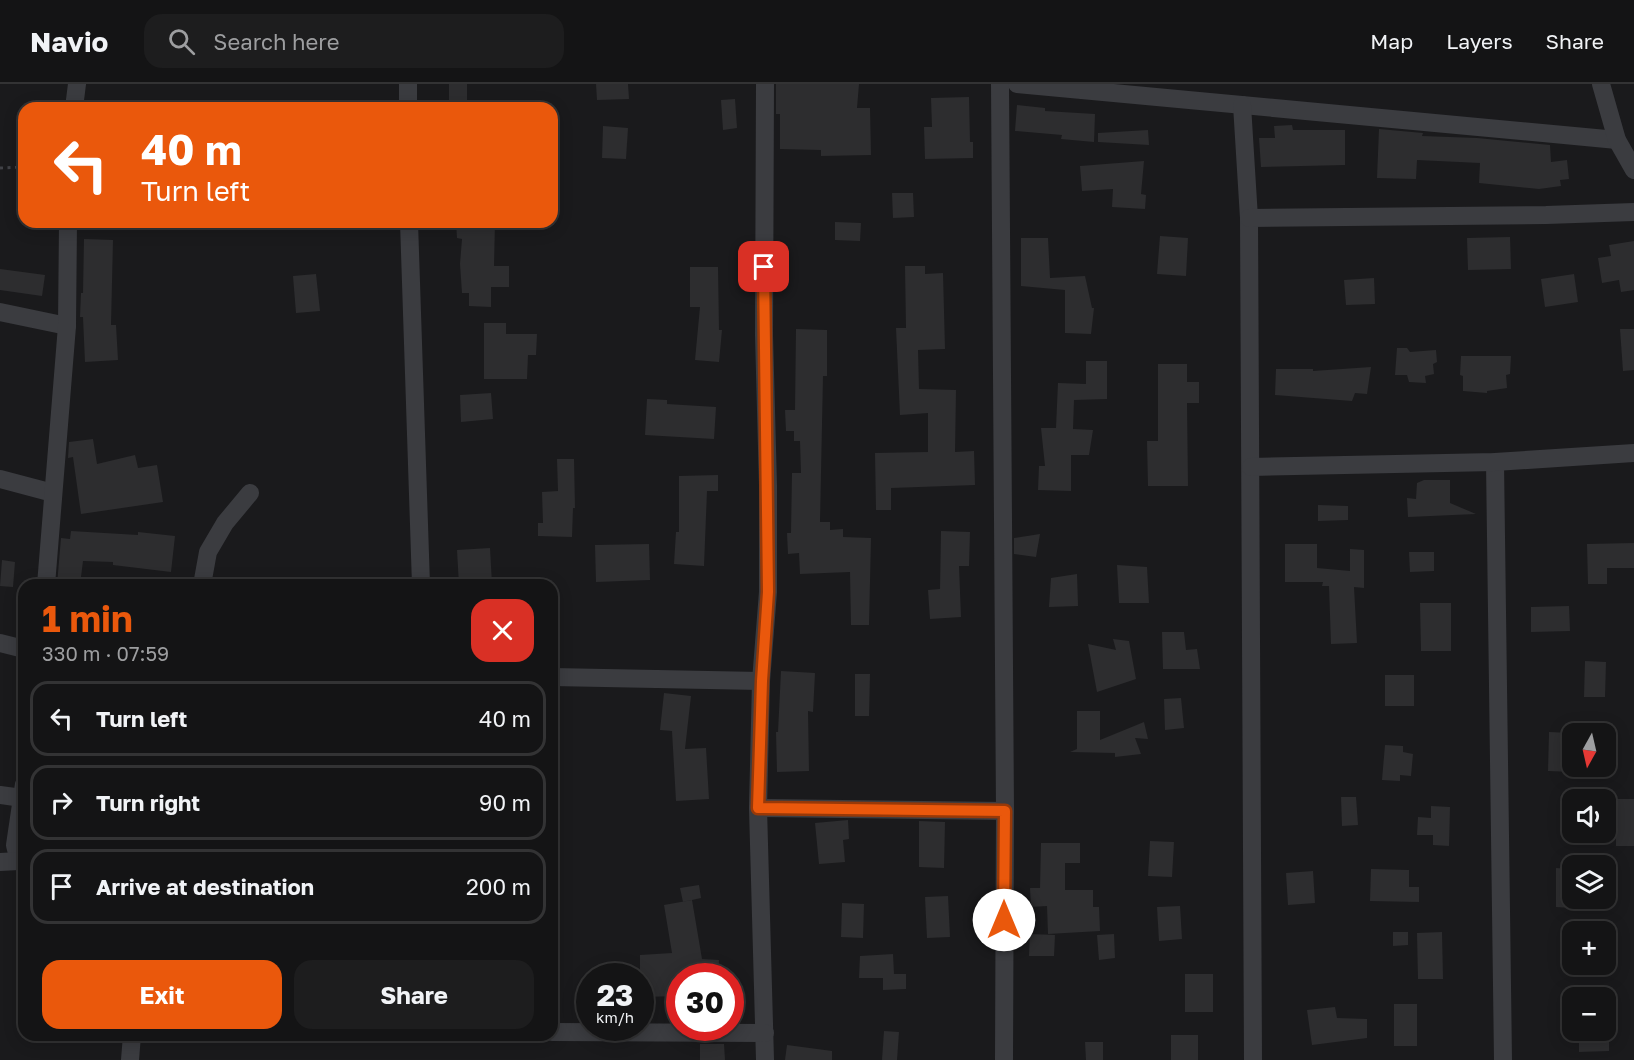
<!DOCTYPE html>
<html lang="en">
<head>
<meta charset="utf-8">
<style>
	:root { --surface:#141415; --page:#1d1d1e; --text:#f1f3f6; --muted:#9d9ea0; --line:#333334; --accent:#ea580c }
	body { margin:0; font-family:"Golos Text",sans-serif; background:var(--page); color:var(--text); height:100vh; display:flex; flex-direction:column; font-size:22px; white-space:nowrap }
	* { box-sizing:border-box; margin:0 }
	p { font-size:20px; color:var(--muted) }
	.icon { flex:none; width:33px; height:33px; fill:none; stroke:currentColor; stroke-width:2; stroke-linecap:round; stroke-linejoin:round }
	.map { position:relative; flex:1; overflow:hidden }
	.details { position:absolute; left:18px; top:495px; width:540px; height:462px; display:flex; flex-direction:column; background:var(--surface); border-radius:18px; box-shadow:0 3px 15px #0003,0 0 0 2px var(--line) }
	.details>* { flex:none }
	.banner { position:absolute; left:18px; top:18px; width:540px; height:126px; border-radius:18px; box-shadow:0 3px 15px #0003,0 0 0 2px var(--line); background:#ea580c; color:#fff; overflow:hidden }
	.needle { width:39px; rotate:188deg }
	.buttons { position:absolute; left:1562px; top:639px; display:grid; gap:12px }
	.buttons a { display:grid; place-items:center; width:54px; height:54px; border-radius:12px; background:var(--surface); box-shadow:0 3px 15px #0003,0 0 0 2px var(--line); font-size:30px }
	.speed { position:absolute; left:576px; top:879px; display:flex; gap:12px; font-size:30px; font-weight:700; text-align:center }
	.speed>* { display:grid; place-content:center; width:78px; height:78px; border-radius:50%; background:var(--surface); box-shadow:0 3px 15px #0003,0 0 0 2px var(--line); line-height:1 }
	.speed small { font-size:15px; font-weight:400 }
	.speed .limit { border:9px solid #d22; background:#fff; color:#111 }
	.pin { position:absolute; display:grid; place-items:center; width:51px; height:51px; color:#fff; margin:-26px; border-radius:12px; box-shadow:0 3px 9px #0006 }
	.me { position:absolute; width:66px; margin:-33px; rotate:0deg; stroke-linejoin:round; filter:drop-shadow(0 0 4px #0008) }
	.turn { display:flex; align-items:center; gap:21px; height:126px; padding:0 24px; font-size:27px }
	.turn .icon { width:78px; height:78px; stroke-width:2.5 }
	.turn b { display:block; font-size:42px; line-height:51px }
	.round { display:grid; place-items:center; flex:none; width:63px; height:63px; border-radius:18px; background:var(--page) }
	.overview { display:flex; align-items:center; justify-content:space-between; height:102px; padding:0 24px }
	h1 { font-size:36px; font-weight:700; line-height:45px; color:var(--accent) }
	.button { display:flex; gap:12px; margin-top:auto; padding:12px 24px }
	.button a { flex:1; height:69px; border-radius:18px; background:var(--accent); color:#fff; font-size:24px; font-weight:700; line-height:69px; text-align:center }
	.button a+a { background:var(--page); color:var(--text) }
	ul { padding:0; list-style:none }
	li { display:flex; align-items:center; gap:18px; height:75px; margin:0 12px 9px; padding:0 12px; border:3px solid var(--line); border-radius:18px }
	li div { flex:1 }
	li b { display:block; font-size:22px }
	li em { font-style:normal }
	header { display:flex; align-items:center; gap:36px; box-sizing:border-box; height:84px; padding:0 30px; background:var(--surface); border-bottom:2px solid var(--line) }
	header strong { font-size:28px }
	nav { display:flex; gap:33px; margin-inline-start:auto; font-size:21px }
	.search { width:420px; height:54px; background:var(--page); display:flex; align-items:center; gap:15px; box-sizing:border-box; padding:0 21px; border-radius:18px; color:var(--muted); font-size:22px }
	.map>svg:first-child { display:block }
</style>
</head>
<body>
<header>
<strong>Navio</strong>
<div class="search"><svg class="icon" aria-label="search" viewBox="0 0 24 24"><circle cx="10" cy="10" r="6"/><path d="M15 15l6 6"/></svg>Search here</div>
<nav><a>Map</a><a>Layers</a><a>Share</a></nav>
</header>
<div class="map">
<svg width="1634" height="976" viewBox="0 0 1634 976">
	<rect width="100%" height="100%" fill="#1a1a1c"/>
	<g fill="#2d2d2f">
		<rect x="449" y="0" width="18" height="17"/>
		<path d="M 596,0 L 628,0 L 629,15 L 597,16 Z"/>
		<path d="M 776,0 L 859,0 L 857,24 L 870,24 L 871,71 L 821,72 L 821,66 L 780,65 L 780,30 L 776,30 Z"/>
		<path d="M 969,13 L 970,58 L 973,58 L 973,74 L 925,75 L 924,43 L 932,43 L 931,14 Z"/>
		<path d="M 735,15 L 737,44 L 723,46 L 721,16 Z"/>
		<path d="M 1017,21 L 1045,24 L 1045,27 L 1095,30 L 1094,58 L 1061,55 L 1062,51 L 1015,47 Z"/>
		<path d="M 1292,41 L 1293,46 L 1345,46 L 1345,81 L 1261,83 L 1259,54 L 1275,54 L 1274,42 Z"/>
		<path d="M 603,42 L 628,44 L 626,75 L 602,74 Z"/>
		<path d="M 1379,45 L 1423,49 L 1422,52 L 1477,54 L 1550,61 L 1551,78 L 1567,76 L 1569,95 L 1560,96 L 1561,102 L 1539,105 L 1479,99 L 1480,79 L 1417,76 L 1416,95 L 1377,94 Z"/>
		<path d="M 1148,46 L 1149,61 L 1098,58 L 1098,49 Z"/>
		<path d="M 1144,77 L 1141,110 L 1146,111 L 1145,125 L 1112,123 L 1113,105 L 1082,107 L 1080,82 Z"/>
		<path d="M 892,109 L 913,109 L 914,133 L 893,134 Z"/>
		<path d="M 456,138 L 495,138 L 494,182 L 509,182 L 509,203 L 491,203 L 491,223 L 469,222 L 469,209 L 462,209 L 460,180 L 462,155 L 457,154 Z"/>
		<path d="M 835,138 L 861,139 L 860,157 L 835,156 Z"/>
		<path d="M 1160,152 L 1188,154 L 1186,192 L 1157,190 Z"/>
		<path d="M 1510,153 L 1511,185 L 1468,186 L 1467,154 Z"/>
		<path d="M 1021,154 L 1048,154 L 1050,194 L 1085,192 L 1092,224 L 1094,224 L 1091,250 L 1065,249 L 1065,206 L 1021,202 Z"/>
		<path d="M 84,155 L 113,156 L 111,241 L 116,241 L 118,276 L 85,278 L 83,233 L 80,233 L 81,209 L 83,209 Z"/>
		<path d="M 1634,157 L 1634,206 L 1621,208 L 1619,196 L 1602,199 L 1598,174 L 1611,172 L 1609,161 Z"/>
		<path d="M 905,182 L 925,182 L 925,190 L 943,189 L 945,265 L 918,266 L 919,305 L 956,306 L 955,368 L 974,367 L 975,401 L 891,404 L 891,426 L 876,426 L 875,369 L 928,368 L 928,329 L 900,331 L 896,244 L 906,244 Z"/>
		<path d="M 690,183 L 718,183 L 719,246 L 722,246 L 719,278 L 695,276 L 700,223 L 690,223 Z"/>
		<path d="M 0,185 L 45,191 L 42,212 L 0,206 Z"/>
		<path d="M 316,190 L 320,227 L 296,229 L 293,192 Z"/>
		<path d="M 1574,190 L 1578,218 L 1545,223 L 1541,195 Z"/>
		<path d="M 1374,194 L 1375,220 L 1346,221 L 1344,196 Z"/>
		<path d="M 484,239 L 506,239 L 506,250 L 537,250 L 536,271 L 528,271 L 527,295 L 484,295 Z"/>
		<path d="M 796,245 L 827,246 L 827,292 L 823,292 L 820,438 L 830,438 L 830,446 L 843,445 L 843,453 L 871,454 L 869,541 L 851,541 L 850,488 L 800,490 L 799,469 L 788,470 L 787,449 L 791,449 L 792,389 L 801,389 L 800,357 L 794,357 L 794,347 L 786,347 L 785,326 L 795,326 Z"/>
		<path d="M 1620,245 L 1634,245 L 1634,286 L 1623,287 Z"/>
		<path d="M 1397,264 L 1407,264 L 1410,268 L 1436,266 L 1437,278 L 1433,280 L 1434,290 L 1425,292 L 1426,299 L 1409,298 L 1407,291 L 1395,291 Z"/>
		<path d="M 1461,272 L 1511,272 L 1510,290 L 1506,291 L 1507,304 L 1487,307 L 1487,309 L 1463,307 L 1463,292 L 1460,291 Z"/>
		<path d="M 1086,277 L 1107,277 L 1107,315 L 1074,316 L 1073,345 L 1093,346 L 1089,371 L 1071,371 L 1071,407 L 1038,406 L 1039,382 L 1045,382 L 1041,344 L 1056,344 L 1058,299 L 1086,300 Z"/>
		<path d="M 1158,280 L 1187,280 L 1187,298 L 1199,298 L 1199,319 L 1187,319 L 1188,402 L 1148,402 L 1147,357 L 1158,357 Z"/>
		<path d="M 1371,283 L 1367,310 L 1355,309 L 1352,317 L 1275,311 L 1276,285 L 1313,285 L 1313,287 Z"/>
		<path d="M 491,309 L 493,335 L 461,338 L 460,311 Z"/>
		<path d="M 647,315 L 667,316 L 667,320 L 716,323 L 714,355 L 645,351 Z"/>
		<path d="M 93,355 L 97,380 L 135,371 L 138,384 L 157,381 L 163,418 L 81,430 L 73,373 L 68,374 L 69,358 Z"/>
		<path d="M 557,375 L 574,375 L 575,424 L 573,424 L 572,453 L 538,452 L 538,439 L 543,439 L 542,408 L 558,407 Z"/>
		<path d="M 718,391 L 718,407 L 707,407 L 704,482 L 674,480 L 676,448 L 679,448 L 679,392 Z"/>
		<path d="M 1424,396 L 1450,396 L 1450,419 L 1476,430 L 1408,433 L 1407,414 L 1416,415 L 1417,399 Z"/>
		<path d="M 1318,421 L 1348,422 L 1348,436 L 1318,437 Z"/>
		<path d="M 71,447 L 138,451 L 138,448 L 175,452 L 171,488 L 113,481 L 113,478 L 83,477 L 80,501 L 57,501 L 61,454 L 70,455 Z"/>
		<path d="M 941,447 L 970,448 L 969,482 L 959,482 L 961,533 L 930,535 L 928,506 L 940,505 Z"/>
		<path d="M 1040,450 L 1036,473 L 1014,470 L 1014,454 Z"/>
		<path d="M 1634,459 L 1634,484 L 1607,484 L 1607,500 L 1588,500 L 1587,460 Z"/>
		<path d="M 649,460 L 650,496 L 596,498 L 595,461 Z"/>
		<path d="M 1285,460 L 1317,460 L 1317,484 L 1350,487 L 1350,465 L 1364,466 L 1364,504 L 1354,503 L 1357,559 L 1331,560 L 1329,502 L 1322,502 L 1323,498 L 1285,498 Z"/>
		<path d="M 490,464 L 492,500 L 459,501 L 457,466 Z"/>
		<path d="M 1409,468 L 1434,468 L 1434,487 L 1410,488 Z"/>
		<path d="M 2,476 L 15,478 L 13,503 L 0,502 Z"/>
		<path d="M 1117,481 L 1147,483 L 1149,519 L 1119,519 Z"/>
		<path d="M 1077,490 L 1078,522 L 1049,523 L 1051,494 Z"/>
		<path d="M 1420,519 L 1451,519 L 1451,567 L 1421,567 Z"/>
		<path d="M 1569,522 L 1570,547 L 1531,548 L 1531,523 Z"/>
		<path d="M 1162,548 L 1184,548 L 1186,566 L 1197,565 L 1200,585 L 1163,585 Z"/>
		<path d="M 1113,555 L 1129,557 L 1136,595 L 1097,608 L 1088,560 L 1116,566 Z"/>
		<path d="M 1585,577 L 1606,578 L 1605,613 L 1584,613 Z"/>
		<path d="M 781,587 L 815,589 L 813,628 L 808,627 L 809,687 L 777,688 L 776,648 L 778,648 Z"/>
		<path d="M 855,590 L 870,590 L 869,632 L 855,632 Z"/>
		<rect x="1385" y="591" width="29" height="31"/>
		<path d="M 664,609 L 691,612 L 685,665 L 706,664 L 709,715 L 676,717 L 672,647 L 660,646 Z"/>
		<path d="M 1181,614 L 1184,644 L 1165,646 L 1164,615 Z"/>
		<path d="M 1077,627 L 1100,627 L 1100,656 L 1144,638 L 1148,655 L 1135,654 L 1141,670 L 1115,673 L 1115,669 L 1070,668 L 1077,665 Z"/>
		<path d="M 1549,648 L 1572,649 L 1572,688 L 1548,687 Z"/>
		<path d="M 1385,661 L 1403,662 L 1403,668 L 1413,670 L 1411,692 L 1400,691 L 1400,697 L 1382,696 Z"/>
		<path d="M 1341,713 L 1356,713 L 1358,741 L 1342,742 Z"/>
		<rect x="1616" y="715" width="18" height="47"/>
		<path d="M 1431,722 L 1450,723 L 1449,762 L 1433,761 L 1433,751 L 1417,751 L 1418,733 L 1431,734 Z"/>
		<path d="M 848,736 L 849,755 L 843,756 L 845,778 L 819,780 L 815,739 Z"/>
		<path d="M 919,737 L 945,738 L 944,784 L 919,783 Z"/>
		<path d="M 1150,757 L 1174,758 L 1172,793 L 1148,792 Z"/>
		<path d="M 1041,759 L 1080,759 L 1080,779 L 1065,779 L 1065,806 L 1093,806 L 1093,823 L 1099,823 L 1100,847 L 1048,850 L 1047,822 L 1031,823 L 1030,804 L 1040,804 Z"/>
		<path d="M 1556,784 L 1572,785 L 1572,824 L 1556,823 Z"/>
		<path d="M 1371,785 L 1409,786 L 1409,803 L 1419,803 L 1419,818 L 1370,817 Z"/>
		<path d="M 1313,787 L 1315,819 L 1288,821 L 1286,789 Z"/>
		<path d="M 699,801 L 701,814 L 683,818 L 680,804 Z"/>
		<path d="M 948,812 L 950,853 L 927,854 L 925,813 Z"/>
		<path d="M 692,816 L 702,875 L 719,876 L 718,892 L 680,892 L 680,912 L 640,913 L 640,871 L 672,869 L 664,821 Z"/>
		<path d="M 842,819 L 864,820 L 863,854 L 841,853 Z"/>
		<path d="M 1180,822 L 1182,855 L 1159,857 L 1157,823 Z"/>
		<path d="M 1393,848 L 1408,848 L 1408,861 L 1393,862 Z"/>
		<path d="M 1442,848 L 1443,895 L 1418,895 L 1417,849 Z"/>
		<path d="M 1030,850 L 1055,851 L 1054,872 L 1029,872 Z"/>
		<path d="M 1114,850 L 1115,874 L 1099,876 L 1097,851 Z"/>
		<path d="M 893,870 L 894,890 L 906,890 L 906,905 L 883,906 L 883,894 L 859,894 L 860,872 Z"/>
		<rect x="1185" y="890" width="28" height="38"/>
		<rect x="1394" y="920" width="23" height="42"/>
		<path d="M 1335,923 L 1337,934 L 1367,935 L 1367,954 L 1312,961 L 1307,926 Z"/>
		<path d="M 1579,946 L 1609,946 L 1609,967 L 1579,968 Z"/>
		<path d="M 884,947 L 899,948 L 897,976 L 882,976 Z"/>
		<rect x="1171" y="951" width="27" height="25"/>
		<path d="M 1085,958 L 1103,958 L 1103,976 L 1086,976 Z"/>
		<path d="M 700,960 L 724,960 L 725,976 L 700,976 Z"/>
		<path d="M 787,961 L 832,967 L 832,976 L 785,976 Z"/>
	</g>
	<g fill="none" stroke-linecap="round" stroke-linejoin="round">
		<path stroke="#414247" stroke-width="3" stroke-dasharray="3 4.5" stroke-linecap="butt" d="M 0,84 L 24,83"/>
		<g stroke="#3b3c40" stroke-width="18">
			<path d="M 765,0 L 764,251 L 768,402 L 768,508 L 761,597 L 758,724 L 765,976"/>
			<path d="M 1000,0 L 1005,727 L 1004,976"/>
			<path d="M 1017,0 L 1617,56"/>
			<path d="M 1601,0 L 1617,56 L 1634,86"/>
			<path d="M 1242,21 L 1249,134 L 1253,976"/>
			<path d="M 74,24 L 77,0"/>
			<path d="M 408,24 L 408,0"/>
			<path d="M 1249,134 L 1546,131 L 1634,128"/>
			<path d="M 409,138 L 421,501"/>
			<path d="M 0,228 L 67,242"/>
			<path d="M 1495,378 L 1503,976"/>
			<path d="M 1251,383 L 1495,378 L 1634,369"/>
			<path d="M 0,395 L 53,409"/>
			<path d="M 46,501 L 67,242 L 68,138"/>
			<path d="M 202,501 L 208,468 L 225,439 L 250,409"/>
			<path d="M 0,559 L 24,565"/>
			<path d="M 552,593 L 761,597"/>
			<path d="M 24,700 L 15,761 L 19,777 L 24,779"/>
			<path d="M 0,711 L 22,714"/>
			<path d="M 758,724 L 1005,727"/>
			<path d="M 0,778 L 19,777"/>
			<path d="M 552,948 L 765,949"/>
			<path d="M 130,976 L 132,951"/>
		</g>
	</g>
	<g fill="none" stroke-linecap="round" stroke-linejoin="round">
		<g stroke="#983908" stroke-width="15">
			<path id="route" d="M 764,183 L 768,508 L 762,597 L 758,724 L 1005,727 L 1004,836"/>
		</g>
		<use href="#route" stroke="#ea580c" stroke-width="10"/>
	</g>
</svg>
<div class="buttons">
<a><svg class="needle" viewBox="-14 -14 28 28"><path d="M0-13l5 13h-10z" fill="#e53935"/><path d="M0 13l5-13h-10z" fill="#9d9ea0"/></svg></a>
<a><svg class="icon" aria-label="sound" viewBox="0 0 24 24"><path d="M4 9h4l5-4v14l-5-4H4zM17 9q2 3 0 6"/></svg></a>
<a><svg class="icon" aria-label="layers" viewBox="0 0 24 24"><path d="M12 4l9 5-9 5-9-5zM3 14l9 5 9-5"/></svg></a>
<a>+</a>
<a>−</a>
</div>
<div class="speed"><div>23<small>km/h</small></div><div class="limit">30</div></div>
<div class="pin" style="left:764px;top:183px;background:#d93025"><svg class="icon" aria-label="arrive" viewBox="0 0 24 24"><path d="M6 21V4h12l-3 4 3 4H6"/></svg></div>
<svg class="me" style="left:1004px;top:836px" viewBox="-20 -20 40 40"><circle r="19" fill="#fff"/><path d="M0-13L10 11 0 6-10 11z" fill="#ea580c"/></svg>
<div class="banner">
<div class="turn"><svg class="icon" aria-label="left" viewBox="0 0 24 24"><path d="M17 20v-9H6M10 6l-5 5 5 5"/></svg><div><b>40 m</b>Turn left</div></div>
</div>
<section class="details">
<div class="overview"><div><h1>1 min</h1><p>330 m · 07:59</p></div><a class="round" style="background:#d93025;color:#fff"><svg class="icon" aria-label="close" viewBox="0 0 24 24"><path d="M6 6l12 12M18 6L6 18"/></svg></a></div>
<ul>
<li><svg class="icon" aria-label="left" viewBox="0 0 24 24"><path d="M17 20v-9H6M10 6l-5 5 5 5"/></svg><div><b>Turn left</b></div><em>40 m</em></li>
<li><svg class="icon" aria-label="right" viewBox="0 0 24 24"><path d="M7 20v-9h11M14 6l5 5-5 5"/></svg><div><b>Turn right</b></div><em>90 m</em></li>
<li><svg class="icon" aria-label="arrive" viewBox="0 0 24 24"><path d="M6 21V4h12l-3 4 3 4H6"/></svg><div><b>Arrive at destination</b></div><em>200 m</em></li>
</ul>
<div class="button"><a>Exit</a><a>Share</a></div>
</section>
</div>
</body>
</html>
